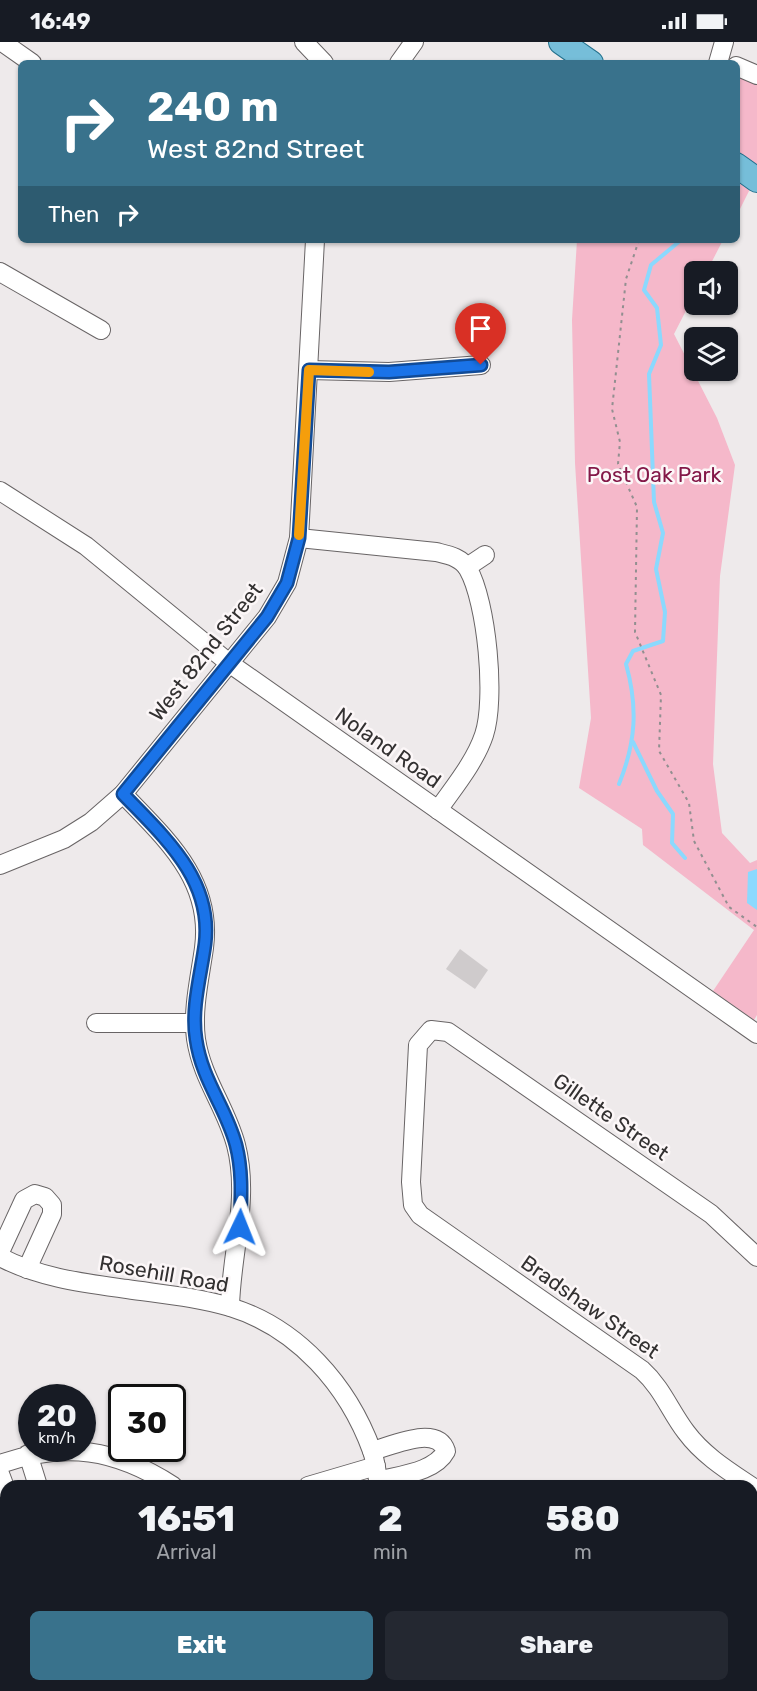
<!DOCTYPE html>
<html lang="en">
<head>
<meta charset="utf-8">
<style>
	:root { --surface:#171b24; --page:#242831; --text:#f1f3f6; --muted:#9ea1a6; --accent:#39728c }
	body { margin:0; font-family:Rubik,sans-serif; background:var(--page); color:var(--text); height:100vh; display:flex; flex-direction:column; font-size:22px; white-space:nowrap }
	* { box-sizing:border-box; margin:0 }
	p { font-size:20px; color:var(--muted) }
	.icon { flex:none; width:33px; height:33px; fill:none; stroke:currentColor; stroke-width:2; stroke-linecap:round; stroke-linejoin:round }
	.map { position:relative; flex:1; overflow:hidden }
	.side { position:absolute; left:0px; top:1438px; width:758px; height:212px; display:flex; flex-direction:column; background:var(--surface); border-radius:18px 18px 0 0; box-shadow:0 2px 4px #0004 }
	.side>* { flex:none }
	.guide { position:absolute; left:18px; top:18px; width:722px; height:183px; border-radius:9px; box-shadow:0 2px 4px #0004; background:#39728c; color:#fff; overflow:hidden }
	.fabs { position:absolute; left:684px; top:219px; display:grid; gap:12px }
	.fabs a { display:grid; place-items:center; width:54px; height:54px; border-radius:9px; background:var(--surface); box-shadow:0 2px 4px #0004; font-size:30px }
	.speed { position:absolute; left:18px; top:1342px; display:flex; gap:12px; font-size:30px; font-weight:700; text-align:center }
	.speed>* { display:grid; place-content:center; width:78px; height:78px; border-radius:50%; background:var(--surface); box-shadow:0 2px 4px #0004; line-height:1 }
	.speed small { font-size:15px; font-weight:400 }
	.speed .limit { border:3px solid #111; border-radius:9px; background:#fff; color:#111 }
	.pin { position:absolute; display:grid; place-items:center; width:51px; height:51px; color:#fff; margin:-62px -26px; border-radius:50% 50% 50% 0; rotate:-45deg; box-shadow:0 0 6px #0007 }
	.pin .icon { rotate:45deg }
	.me { position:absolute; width:66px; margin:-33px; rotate:2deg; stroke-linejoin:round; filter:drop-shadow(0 0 4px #0008) }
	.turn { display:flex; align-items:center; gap:21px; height:126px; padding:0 30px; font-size:27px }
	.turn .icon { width:78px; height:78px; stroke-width:2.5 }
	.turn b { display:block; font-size:42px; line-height:51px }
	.then { display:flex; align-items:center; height:57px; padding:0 30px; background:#0003; gap:12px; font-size:22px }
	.eta { display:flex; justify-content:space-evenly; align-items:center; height:102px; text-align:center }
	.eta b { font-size:36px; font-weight:800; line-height:42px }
	.primary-button { display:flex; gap:12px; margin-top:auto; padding:12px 30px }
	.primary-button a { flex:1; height:69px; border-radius:9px; background:var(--accent); color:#fff; font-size:24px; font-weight:800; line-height:69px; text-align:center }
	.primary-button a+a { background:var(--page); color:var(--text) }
	.status { display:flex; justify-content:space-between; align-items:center; height:42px; padding:0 30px; background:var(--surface); direction:ltr }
	.status svg { height:16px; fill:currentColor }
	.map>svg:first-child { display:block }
</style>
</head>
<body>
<div class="status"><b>16:49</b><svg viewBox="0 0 49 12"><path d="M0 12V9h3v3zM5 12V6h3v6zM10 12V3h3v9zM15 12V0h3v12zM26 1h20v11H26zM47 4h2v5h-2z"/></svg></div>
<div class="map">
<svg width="757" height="1649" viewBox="0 0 757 1649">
	<rect width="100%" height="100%" fill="#eeeaeb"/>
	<g fill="#f5b8ca">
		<path d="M 736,31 L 757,40 L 757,126 L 737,111 Z"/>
		<path d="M 737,134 L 751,145 L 737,173 Z"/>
		<path d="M 577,198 L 723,198 L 707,229 L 694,230 L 694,253 L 674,292 L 717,376 L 735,423 L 720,534 L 713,722 L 722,791 L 750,821 L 757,818 L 757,973 L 754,978 L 713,949 L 754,888 L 643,803 L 642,787 L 579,746 L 591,676 L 575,421 L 572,278 Z"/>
	</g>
	<path fill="#8bd9fe" d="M 757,827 L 757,868 L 747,861 L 748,830 Z"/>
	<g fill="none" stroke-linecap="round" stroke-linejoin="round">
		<g stroke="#8bd9fe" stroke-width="4">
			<path d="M 633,700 L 657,749 L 673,772 L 672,801 L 685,816"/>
			<path d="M 619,742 C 636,700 638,665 626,622 L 633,609 L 663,599 L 665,570 L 656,527 L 663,491 L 654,460 L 649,332 L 661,303 L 657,266 L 644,248 L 651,223 L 681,198"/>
		</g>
	</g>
	<path fill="#cfcbcc" d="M 460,907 L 488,928 L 475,947 L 446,927 Z"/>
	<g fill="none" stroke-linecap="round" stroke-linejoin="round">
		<g stroke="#686465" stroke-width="20">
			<g id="minor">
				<path d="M 2,0 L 32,21"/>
				<path d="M 304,0 L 324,21"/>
				<path d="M 399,21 L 414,0"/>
				<path d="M 718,21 L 724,0"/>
				<path d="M 736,24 L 757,33"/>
				<path d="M 0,230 L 101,288"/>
				<path d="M 309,328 L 389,330 L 481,323"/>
				<path d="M 0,449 L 86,504 L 229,621 L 757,992"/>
				<path d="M 299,496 L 436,510 C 448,513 461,515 468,527 C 487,560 496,658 484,693 C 475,720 454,745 438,768"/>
				<path d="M 467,525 L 485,513"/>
				<path d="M 123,752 C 166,797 213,838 204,906 C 200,935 192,968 196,997 C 202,1037 226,1065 236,1103 C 250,1157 231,1211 230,1265"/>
				<path d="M 0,823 L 64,797 L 91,780 L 123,752 L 267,575 L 287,541 L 299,496 L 315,198"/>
				<path d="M 96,981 L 195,981"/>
				<path d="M 0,1210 L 24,1158 L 35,1152 L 45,1155 L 52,1163 L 52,1172 L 27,1227"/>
				<path d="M 0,1215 C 40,1236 84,1241 127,1247 C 161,1252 197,1255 230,1265 C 298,1286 348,1343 372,1409 C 376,1420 377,1433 379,1444"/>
				<path d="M 372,1409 C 392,1404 437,1382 446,1409 C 435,1430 400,1433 378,1439"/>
				<path d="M 28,1412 L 38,1444"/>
				<path d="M 0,1422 C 65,1399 116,1407 173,1444"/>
				<path d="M 0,1432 L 6,1448"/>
				<path d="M 308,1444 L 376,1424"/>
				<path d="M 751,1444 C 727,1428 703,1413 686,1390 C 670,1369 662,1346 642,1328 L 420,1173 L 413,1163 L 411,1140 L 418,1003 L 431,988 L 448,990 L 711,1172 L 757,1215"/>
				<path d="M 752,1551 L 757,1543"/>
				<path d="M 242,1644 L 245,1649"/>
				<path d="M 465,1644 L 471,1649"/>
				<path d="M 684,1649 L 687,1644"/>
			</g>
		</g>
		<g stroke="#23718d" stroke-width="26">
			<g id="major">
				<path d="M 561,0 L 591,21"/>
				<path d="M 736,123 L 757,138"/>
			</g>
		</g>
		<path stroke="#928f90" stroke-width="2" stroke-dasharray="3 4.5" stroke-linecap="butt" d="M 639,198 L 626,237 L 612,367 L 620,400 L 618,422 L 637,465 L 635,590 L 661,653 L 659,709 L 689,761 L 694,799 L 729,865 L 757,885"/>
		<use href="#minor" stroke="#fff" stroke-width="18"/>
		<use href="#major" stroke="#76bed9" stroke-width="24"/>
	</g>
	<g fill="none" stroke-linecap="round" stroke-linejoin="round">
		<g stroke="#114b97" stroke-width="15">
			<path id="route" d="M 240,1185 C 241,1157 243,1130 236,1103 C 226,1065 202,1039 196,997 C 191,966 201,932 205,902 C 213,837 164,795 123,752 L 267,575 L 287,541 L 299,496 L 309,328 L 389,330 L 481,323"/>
		</g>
		<use href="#route" stroke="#1a73e8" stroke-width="10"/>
		<path stroke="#f59e0b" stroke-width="10" d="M 299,493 L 309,328 L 369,330"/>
	</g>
	<g text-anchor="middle" stroke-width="5" stroke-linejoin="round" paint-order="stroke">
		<g font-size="21" fill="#831848" stroke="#fcf7f8">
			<text x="654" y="440">Post Oak Park</text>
		</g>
		<g font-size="21" fill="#333131" stroke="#fcf7f8">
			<text transform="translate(206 610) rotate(-52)" y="7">West 82nd Street</text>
			<text transform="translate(388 706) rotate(35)" y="7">Noland Road</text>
			<text transform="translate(611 1075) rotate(35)" y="7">Gillette Street</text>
			<text transform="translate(164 1232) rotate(10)" y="7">Rosehill Road</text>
			<text transform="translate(590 1265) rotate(35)" y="7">Bradshaw Street</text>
		</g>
	</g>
</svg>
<div class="fabs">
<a><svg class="icon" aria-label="sound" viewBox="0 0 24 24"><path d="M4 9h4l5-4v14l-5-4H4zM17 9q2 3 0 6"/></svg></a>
<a><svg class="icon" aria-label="layers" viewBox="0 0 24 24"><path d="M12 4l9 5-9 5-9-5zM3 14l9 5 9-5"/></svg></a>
</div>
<div class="speed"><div>20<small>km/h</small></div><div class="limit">30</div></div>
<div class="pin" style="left:481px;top:323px;background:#d93025"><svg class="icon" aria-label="arrive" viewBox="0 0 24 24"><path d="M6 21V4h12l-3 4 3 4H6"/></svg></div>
<svg class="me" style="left:240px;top:1185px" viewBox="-20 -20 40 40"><path d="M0-17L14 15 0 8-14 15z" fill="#1a73e8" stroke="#fff" stroke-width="4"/></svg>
<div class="guide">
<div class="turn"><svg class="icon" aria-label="right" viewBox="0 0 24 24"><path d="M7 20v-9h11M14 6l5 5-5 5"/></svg><div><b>240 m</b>West 82nd Street</div></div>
<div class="then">Then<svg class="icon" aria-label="right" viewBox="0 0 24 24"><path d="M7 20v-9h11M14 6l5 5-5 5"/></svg></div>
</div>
<section class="side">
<div class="eta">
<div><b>16:51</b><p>Arrival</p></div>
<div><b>2</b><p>min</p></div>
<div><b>580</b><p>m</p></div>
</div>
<div class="primary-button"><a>Exit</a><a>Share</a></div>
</section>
</div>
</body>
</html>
